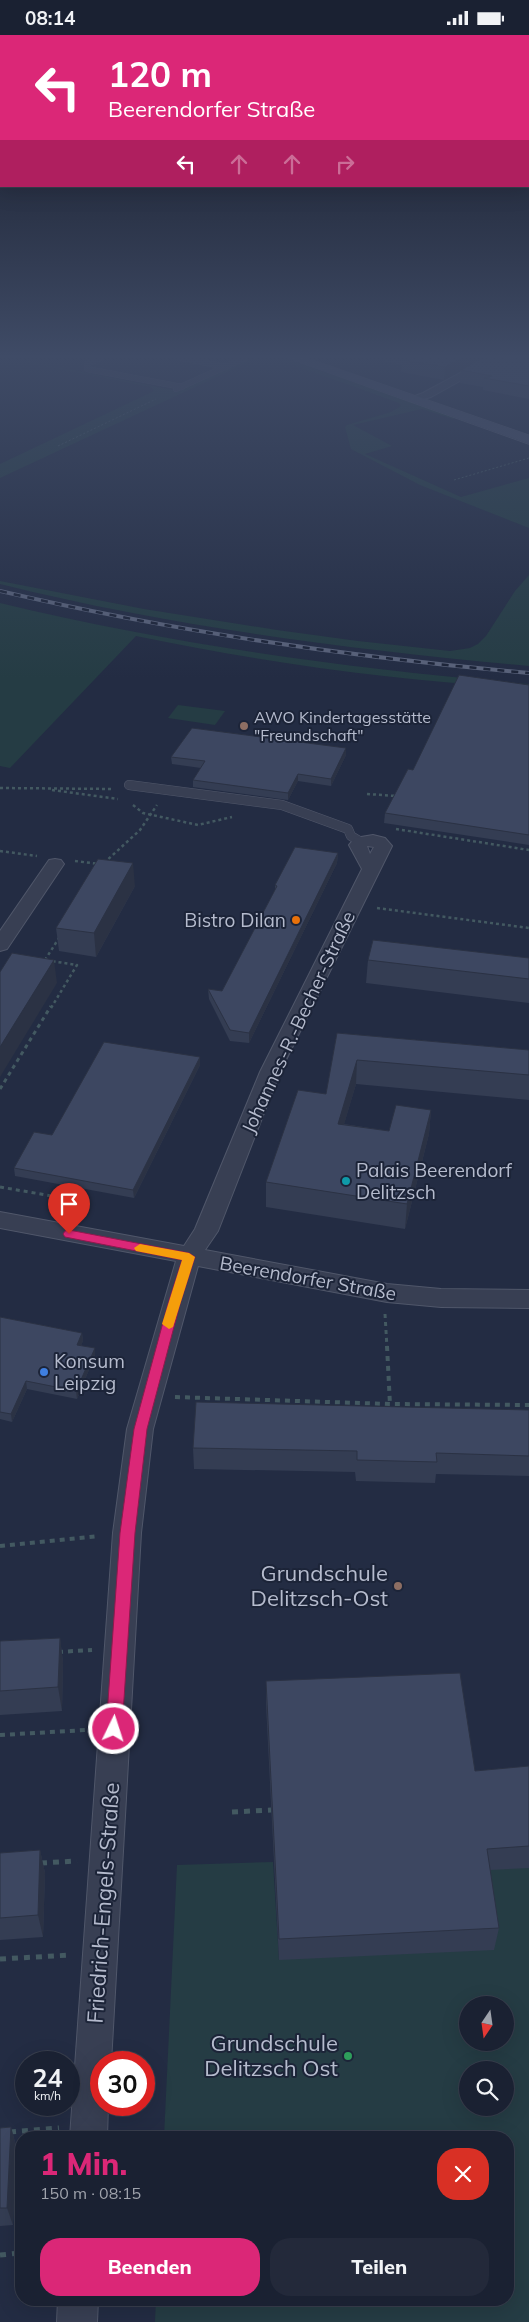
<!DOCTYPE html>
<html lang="de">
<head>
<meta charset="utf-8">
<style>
	:root { --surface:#1a2132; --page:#23293a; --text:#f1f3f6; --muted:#9fa3ac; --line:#383e4d; --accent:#db2777 }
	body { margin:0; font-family:Mulish,sans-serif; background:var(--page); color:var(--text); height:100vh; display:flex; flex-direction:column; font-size:19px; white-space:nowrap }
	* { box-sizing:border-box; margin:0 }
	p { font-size:16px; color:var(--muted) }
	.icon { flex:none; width:28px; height:28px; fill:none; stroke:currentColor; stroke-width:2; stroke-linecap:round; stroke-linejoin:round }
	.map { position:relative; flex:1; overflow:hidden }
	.panel { position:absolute; left:15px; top:2096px; width:499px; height:175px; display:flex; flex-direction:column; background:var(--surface); border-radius:20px; box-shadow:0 5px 20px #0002,0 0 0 1px var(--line) }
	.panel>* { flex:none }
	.banner { position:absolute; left:0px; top:0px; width:530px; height:152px; box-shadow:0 5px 20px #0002,0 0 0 1px var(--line); background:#db2777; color:#fff; overflow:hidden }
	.needle { width:32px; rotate:193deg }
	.fabs { position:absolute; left:459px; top:1961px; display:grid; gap:10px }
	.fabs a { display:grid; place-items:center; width:55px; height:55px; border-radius:50%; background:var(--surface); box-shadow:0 5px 20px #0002,0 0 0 1px var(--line); font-size:25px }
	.speed { position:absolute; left:15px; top:2016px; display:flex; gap:10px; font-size:25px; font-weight:700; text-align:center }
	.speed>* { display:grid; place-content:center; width:65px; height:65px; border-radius:50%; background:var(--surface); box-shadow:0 5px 20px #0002,0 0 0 1px var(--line); line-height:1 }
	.speed small { font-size:12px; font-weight:400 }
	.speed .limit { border:8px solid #d22; background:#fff; color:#111 }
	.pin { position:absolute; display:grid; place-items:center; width:42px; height:42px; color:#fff; margin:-51px -21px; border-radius:50% 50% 50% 0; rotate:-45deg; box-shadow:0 0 5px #0007 }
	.pin .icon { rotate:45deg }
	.me { position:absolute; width:55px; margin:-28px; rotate:4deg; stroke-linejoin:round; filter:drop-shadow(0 0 4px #0008) }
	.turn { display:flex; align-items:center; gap:18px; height:105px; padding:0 25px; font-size:22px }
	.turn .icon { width:65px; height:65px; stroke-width:2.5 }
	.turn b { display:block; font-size:35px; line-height:42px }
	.lanes { display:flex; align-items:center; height:48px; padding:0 25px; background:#0003; justify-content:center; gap:25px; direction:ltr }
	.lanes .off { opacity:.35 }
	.round { display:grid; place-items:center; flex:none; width:52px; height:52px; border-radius:20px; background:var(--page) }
	.summary { display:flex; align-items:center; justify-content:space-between; height:85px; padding:0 25px }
	h1 { font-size:30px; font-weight:800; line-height:38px; color:var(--accent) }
	.action { display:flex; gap:10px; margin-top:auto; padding:10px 25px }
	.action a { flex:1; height:58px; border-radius:20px; background:var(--accent); color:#fff; font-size:20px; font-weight:800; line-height:58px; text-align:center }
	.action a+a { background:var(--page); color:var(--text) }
	.status { display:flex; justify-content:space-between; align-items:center; height:35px; padding:0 25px; background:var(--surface); direction:ltr }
	.status svg { height:14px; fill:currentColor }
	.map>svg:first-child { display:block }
</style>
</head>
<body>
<div class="status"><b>08:14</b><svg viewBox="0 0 49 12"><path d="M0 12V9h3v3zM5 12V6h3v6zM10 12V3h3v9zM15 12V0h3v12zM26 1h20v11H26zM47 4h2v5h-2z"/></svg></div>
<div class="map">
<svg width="529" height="2287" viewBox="0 0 529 2287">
	<rect width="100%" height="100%" fill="#232c43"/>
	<g fill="#253c44" fill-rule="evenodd">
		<path d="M 35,322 L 39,322 L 30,327 L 178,356 L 253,322 L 281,322 L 455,382 L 453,384 L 422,374 L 353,390 L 392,411 L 365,419 L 461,462 L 529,443 L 529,493 L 420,450 L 351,414 L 345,392 L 347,390 L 391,377 L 401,371 L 399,368 L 277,324 L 251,326 L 0,443 L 0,429 L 154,356 L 151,352 L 25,327 Z"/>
		<path d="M 529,540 L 529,631 C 352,615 173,592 0,549 L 0,546 L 144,574 L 277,595 L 358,606 L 450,616 L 470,613 L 478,609 L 486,601 L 515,556 Z"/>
		<path d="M 0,568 C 174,610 351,634 529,649 L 529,653 C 397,646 266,628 136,601 L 10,733 L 0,731 Z"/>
		<path d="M 178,670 L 225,676 L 215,690 L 168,683 Z"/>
		<path d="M 471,1759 L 529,1776 L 529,2287 L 155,2287 L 156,2265 L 508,2265 L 508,2102 L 164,2102 L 177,1830 L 273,1827 L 279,1925 ZM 468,1970 L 505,1970 L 505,2008 L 468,2008 ZM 468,2035 L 505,2035 L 505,2072 L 468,2072 Z"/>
	</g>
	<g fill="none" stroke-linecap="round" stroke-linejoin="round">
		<g stroke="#50576a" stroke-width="6">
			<g id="lane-far1">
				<path d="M 103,322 L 87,329 L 87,334 L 182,352"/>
				<path d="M 177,322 L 226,332"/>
				<path d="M 176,354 L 247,322"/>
			</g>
		</g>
		<g stroke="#50576a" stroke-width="10">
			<path id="lane" d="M 129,750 L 282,770 L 348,794 L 351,801 L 361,807"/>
		</g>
		<g stroke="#50576a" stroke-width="2">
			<g id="street">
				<path d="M 490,322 L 503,322 L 431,362 L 412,367 L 407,364 L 423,358 Z"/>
				<path d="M 373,800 L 385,803 L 392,811 L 280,1037 L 218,1196 L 205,1215 L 387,1249 L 441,1254 L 529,1255 L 529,1273 L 441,1272 L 387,1267 L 198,1231 L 153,1394 L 141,1498 L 111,2028 L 101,2028 L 101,2070 L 108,2070 L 107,2102 L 70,2102 L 113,1498 L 127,1394 L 176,1226 L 0,1193 L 0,1177 L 184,1211 L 195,1194 L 260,1037 L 362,834 L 349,810 L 355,803 ZM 367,811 L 374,812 L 370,819 Z"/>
				<path d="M 55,824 L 61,825 L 64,829 L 7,914 L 0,916 L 0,896 L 49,825 Z"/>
				<path d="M 58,2265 L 98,2265 L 97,2287 L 57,2287 Z"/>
			</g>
		</g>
		<g stroke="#50576a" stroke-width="1">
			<path id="secondary" d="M 285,322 L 304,322 L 529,400 L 529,409 Z"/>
		</g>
		<g stroke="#435961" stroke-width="1" stroke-dasharray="2 2" stroke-linecap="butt">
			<path d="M 58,411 L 156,364"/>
			<path d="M 454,445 L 529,423"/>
		</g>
		<g stroke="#435961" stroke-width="2.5" stroke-dasharray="3 3" stroke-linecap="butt">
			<path d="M 0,753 L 114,754"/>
			<path d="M 52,755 L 118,764"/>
			<path d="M 367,759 L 396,761"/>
			<path d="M 133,770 L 143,778 L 198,790 L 232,782"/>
			<path d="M 396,794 L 529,815"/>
			<path d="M 0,816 L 37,821"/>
			<path d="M 75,826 L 99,829"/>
			<path d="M 104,828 L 140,795 L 157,770"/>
			<path d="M 377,873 L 529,893"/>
			<path d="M 45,925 L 59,903"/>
			<path d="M 51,973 L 77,930 L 51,926"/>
		</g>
		<g stroke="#435961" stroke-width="3" stroke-dasharray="4 4" stroke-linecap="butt">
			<path d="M 0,1054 L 51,971"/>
			<path d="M 0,1152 L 52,1161 L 77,1176"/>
			<path d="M 385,1279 L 387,1313"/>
		</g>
		<g stroke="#435961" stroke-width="4" stroke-dasharray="5 5" stroke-linecap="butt">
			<path d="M 387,1311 L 390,1370"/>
			<path d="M 175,1362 L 390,1369 L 529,1370"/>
			<path d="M 0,1511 L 99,1501"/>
			<path d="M 58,1617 L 92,1615"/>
			<path d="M 0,1700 L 86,1695"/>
		</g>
		<g stroke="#435961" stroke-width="5" stroke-dasharray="6 6" stroke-linecap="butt">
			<path d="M 232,1777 L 271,1775"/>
			<path d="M 41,1828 L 77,1826"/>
			<path d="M 0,1924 L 71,1920"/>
			<path d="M 10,2097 L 59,2093"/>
			<path d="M 0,2220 L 21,2218"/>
		</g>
		<use href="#lane-far1" stroke="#383f53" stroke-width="5.5"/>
		<use href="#lane" stroke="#383f53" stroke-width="9"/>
		<use href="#street" fill="#383f53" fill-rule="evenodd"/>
		<use href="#secondary" fill="#454d66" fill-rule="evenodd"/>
		<g stroke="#59627a" stroke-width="4">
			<path id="rail" d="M 0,556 C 175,597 350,622 529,638"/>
		</g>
		<use href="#rail" stroke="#1c2438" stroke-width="2.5" stroke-dasharray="7" stroke-linecap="butt"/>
	</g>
	<g fill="#343d53">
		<path d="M 362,322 L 529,322 L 529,364 L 483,355 L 483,352 L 460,348 L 461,335 L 444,345 L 401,337 L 402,330 Z"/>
		<path d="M 529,650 L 529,810 L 384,788 L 385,778 L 413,735 Z"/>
		<path d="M 346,713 L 346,720 L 331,751 L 298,746 L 288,765 L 193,752 L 193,745 L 201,733 L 172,729 L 171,722 Z"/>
		<path d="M 338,818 L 337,828 L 249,1008 L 230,1006 L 209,964 L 208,954 L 222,956 L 275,855 L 275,850 Z"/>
		<path d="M 135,851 L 96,922 L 59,916 L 56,893 Z"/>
		<path d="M 529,923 L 529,968 L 366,948 L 368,925 Z"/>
		<path d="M 337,998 L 529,1015 L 529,1065 L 356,1049 L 344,1089 L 389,1096 L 431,1075 L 429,1099 L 405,1194 L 266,1172 L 266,1147 L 326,1059 Z"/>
		<path d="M 200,1022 L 200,1030 L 134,1163 L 15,1141 L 14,1133 L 52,1100 Z"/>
		<path d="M 0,1282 L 82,1298 L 83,1306 L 81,1310 L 95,1320 L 77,1364 L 27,1354 L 12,1387 L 0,1384 Z"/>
		<path d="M 529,1375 L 529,1441 L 436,1439 L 435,1448 L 356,1446 L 355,1437 L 194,1434 L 193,1413 Z"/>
		<path d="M 60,1603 L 63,1627 L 62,1676 L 0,1680 L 0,1606 Z"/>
		<path d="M 266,1646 L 475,1736 L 529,1731 L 529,1833 L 490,1835 L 499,1893 L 494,1915 L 279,1925 L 266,1669 Z"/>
		<path d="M 40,1815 L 45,1838 L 43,1902 L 0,1905 L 0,1818 Z"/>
		<path d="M 11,2092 L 16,2111 L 13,2190 L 0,2191 L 0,2093 Z"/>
	</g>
	<g fill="#2b3244">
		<path d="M 463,322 L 485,322 L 444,345 L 445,332 Z"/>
		<path d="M 346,713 L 346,720 L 331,751 L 331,744 Z"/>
		<path d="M 298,739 L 298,746 L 288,765 L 288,758 Z"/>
		<path d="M 338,818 L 337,828 L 249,1008 L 249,998 Z"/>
		<path d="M 133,828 L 135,851 L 96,922 L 94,898 Z"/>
		<path d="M 54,925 L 57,948 L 0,1042 L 0,1012 Z"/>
		<path d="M 200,1022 L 200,1030 L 134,1163 L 133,1155 Z"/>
		<path d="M 357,1025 L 356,1049 L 337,1113 L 338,1089 Z"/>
		<path d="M 431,1075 L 429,1099 L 405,1194 L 407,1169 Z"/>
		<path d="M 82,1298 L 83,1306 L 78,1317 L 77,1310 Z"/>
		<path d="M 95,1313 L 95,1320 L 77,1364 L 76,1356 Z"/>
		<path d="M 26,1346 L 27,1354 L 12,1387 L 11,1379 Z"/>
		<path d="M 60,1603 L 63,1627 L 62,1676 L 58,1652 Z"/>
		<path d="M 40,1815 L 45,1838 L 43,1902 L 38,1880 Z"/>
		<path d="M 11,2092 L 16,2111 L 13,2190 L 7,2173 Z"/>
	</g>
	<g fill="#3d4761" stroke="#2b3244">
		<path d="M 406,322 L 463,322 L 445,332 L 402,325 Z"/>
		<path d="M 485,322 L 529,322 L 529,351 L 484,343 L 492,341 L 461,335 Z"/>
		<path d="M 459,640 L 529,650 L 529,800 L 385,778 L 408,734 L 413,735 Z"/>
		<path d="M 192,693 L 346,713 L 331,744 L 298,739 L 288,758 L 193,745 L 205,726 L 171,722 Z"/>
		<path d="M 295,812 L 338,818 L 249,998 L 230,995 L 208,954 L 222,956 L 277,851 L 275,850 Z"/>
		<path d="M 98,824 L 133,828 L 94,898 L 56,893 Z"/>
		<path d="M 373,905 L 529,923 L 529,944 L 368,925 Z"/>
		<path d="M 12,918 L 54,925 L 0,1012 L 0,937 Z"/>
		<path d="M 337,998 L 529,1015 L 529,1040 L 357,1025 L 338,1089 L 389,1096 L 396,1070 L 431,1075 L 407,1169 L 266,1147 L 298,1055 L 326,1059 Z"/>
		<path d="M 104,1007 L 200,1022 L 133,1155 L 14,1133 L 34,1097 L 52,1100 Z"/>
		<path d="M 0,1282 L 82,1298 L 77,1310 L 95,1313 L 76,1356 L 26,1346 L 11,1379 L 0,1377 Z"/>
		<path d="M 196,1367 L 529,1375 L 529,1421 L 436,1418 L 437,1427 L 357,1425 L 357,1416 L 193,1413 Z"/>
		<path d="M 60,1603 L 58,1652 L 0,1656 L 0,1606 Z"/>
		<path d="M 460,1638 L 475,1736 L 529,1731 L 529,1811 L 487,1814 L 499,1893 L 279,1904 L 266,1646 Z"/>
		<path d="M 40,1815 L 38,1880 L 0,1883 L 0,1818 Z"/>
		<path d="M 11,2092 L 7,2173 L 0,2173 L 0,2093 Z"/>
	</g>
	<linearGradient id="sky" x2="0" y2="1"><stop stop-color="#131825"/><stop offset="0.5" stop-color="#3f4b66"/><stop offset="1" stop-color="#3f4b66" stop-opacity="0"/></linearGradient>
	<rect width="529" height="643" fill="url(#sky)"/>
	<path fill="#db2777" stroke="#8e194d" d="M 69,1195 L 189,1218 L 195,1222 L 180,1269 L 147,1394 L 135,1498 L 122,1694 L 119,1699 L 114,1701 L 108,1699 L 106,1694 L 120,1498 L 134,1394 L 168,1269 L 182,1225 L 65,1202 L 63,1199 L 65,1196 Z"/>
	<path fill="#f59e0b" d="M 140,1209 L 189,1218 L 195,1222 L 173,1292 L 169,1294 L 162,1289 L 182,1225 L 136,1216 L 134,1213 Z"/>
	<g fill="#8d6e63" stroke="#1c2438" stroke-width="2">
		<circle cx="244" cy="691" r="5"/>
		<circle cx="398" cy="1551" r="5"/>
	</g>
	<circle fill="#e8710a" stroke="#1c2438" stroke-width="2" cx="296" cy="885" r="5"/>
	<circle fill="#0f9aa8" stroke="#1c2438" stroke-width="2" cx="346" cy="1146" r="5"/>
	<circle fill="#3f7fe0" stroke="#1c2438" stroke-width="2" cx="44" cy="1337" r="5"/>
	<circle fill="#2e9e5b" stroke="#1c2438" stroke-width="2" cx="348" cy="2021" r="5"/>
	<g text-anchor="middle" stroke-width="4" stroke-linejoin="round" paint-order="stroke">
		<g font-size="16" fill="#b5bbcd" stroke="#1c2438" text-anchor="start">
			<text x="254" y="688">AWO Kindertagesstätte<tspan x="254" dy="18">"Freundschaft"</tspan></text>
		</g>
		<g font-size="19" fill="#b5bbcd" stroke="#1c2438" text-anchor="start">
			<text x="286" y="892" text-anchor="end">Bistro Dilan</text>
			<text x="356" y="1142">Palais Beerendorf<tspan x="356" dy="22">Delitzsch</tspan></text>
			<text x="54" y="1333">Konsum<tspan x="54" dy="22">Leipzig</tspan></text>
		</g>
		<g font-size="19" fill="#b5bbcd" stroke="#1c2438">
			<text transform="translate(298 987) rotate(-65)" y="7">Johannes-R.-Becher-Straße</text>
			<text transform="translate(308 1243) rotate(10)" y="7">Beerendorfer Straße</text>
		</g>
		<g font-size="22" fill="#b5bbcd" stroke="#1c2438" text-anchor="end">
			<text x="388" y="1546">Grundschule<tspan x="388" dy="25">Delitzsch-Ost</tspan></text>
			<text x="338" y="2016">Grundschule<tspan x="338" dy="25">Delitzsch Ost</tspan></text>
		</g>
		<g font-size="22" fill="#b5bbcd" stroke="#1c2438">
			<text transform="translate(103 1868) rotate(-86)" y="8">Friedrich-Engels-Straße</text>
		</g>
	</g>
</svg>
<div class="fabs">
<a><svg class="needle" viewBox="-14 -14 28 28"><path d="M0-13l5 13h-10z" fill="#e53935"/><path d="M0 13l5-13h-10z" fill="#9fa3ac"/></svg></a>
<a><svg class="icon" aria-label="search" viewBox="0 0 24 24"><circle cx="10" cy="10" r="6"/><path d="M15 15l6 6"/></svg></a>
</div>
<div class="speed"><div>24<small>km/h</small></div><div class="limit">30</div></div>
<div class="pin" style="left:69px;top:1199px;background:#d93025"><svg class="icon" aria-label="arrive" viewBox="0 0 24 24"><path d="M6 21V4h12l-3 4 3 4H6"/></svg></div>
<svg class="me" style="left:114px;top:1694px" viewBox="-20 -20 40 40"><circle r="17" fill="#db2777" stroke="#fff" stroke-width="3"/><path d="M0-11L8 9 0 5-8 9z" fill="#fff"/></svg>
<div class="banner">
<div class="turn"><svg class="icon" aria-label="left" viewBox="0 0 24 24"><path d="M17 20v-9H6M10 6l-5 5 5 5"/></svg><div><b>120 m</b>Beerendorfer Straße</div></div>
<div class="lanes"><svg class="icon" aria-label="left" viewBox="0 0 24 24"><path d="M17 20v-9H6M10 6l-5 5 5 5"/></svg><svg class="icon off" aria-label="ahead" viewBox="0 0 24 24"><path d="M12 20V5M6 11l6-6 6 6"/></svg><svg class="icon off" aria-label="ahead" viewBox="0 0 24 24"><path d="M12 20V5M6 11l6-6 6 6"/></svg><svg class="icon off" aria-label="right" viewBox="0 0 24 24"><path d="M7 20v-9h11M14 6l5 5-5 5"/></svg></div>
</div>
<section class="panel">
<div class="summary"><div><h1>1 Min.</h1><p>150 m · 08:15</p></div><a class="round" style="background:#d93025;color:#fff"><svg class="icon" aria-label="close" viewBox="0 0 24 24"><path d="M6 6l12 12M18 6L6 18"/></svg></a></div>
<div class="action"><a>Beenden</a><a>Teilen</a></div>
</section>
</div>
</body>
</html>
